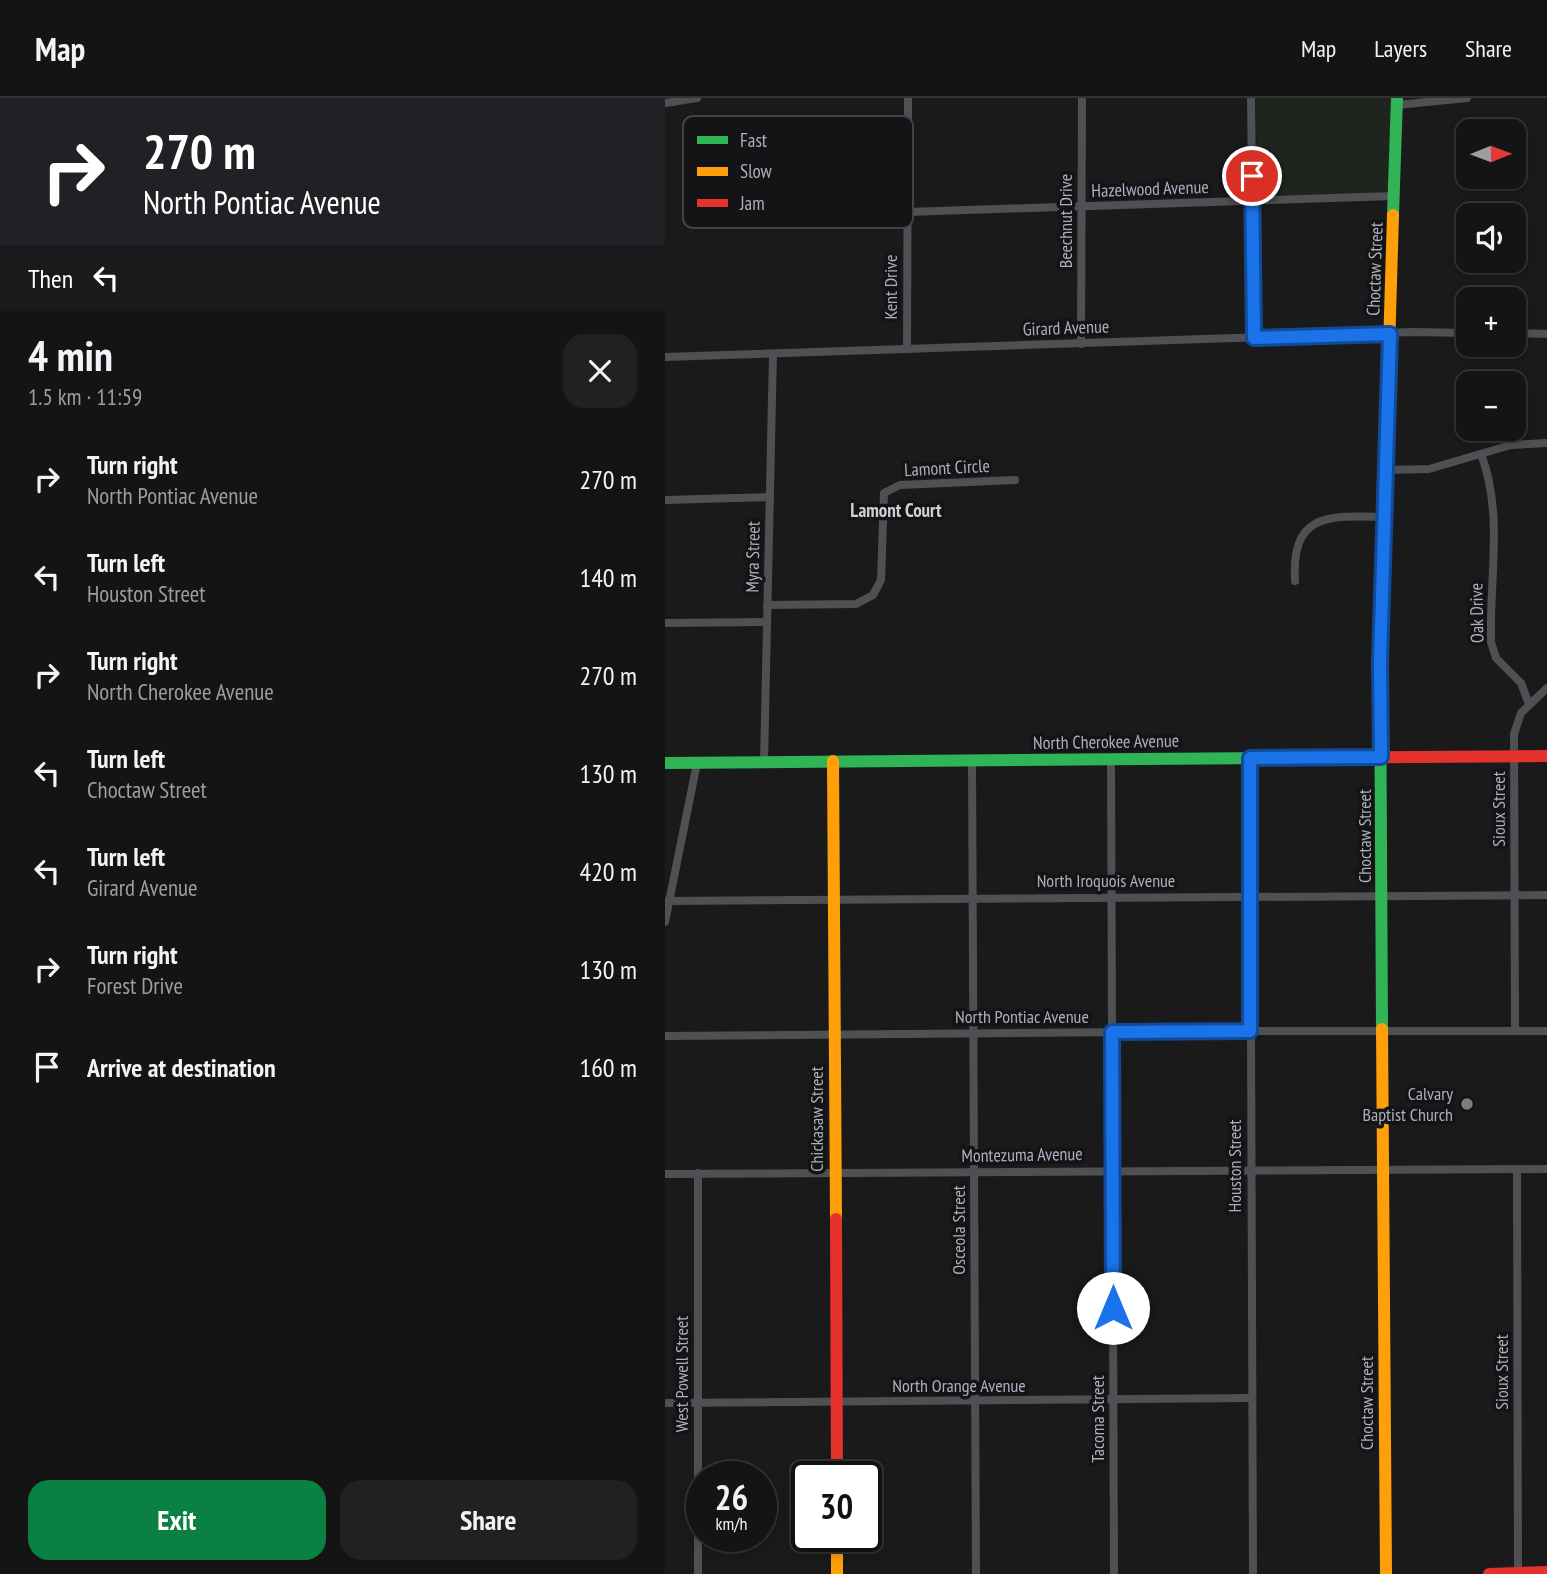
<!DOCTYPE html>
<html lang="en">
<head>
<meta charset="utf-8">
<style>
	:root { --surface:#141414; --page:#212122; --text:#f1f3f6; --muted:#9d9ea0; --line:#333334; --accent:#0b8043 }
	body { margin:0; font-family:"PT Sans Narrow",sans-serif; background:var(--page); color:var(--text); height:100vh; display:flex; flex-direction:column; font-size:26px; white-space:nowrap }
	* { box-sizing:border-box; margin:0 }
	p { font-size:23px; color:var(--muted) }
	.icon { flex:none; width:38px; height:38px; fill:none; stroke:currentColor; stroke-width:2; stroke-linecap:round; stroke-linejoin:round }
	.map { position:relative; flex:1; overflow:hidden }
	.side { display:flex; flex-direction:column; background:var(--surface); width:665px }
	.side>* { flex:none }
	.top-card { background:#202124; color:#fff; overflow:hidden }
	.needle { width:46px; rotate:89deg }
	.fabs { position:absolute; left:791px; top:21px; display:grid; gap:14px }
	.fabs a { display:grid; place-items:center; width:70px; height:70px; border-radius:14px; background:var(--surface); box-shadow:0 4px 10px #0003,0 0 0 2px var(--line); font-size:35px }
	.speed { position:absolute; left:21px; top:1363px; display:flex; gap:14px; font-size:35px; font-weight:700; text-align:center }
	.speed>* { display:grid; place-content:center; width:91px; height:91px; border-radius:50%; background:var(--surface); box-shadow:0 4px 10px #0003,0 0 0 2px var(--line); line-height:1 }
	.speed small { font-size:18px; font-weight:400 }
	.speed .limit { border:4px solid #111; border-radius:10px; background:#fff; color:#111 }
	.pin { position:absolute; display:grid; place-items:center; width:60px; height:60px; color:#fff; margin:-30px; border:4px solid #fff; border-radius:50%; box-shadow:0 2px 7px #0007 }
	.me { position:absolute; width:77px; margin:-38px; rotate:0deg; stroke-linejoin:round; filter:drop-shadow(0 0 5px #0008) }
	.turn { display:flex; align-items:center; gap:24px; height:147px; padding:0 28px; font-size:32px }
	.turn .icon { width:91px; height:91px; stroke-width:2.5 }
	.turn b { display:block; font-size:49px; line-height:60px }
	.then { display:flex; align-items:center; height:66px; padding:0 28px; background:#0003; gap:14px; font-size:26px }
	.round { display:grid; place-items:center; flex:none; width:74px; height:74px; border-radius:21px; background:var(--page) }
	.headline { display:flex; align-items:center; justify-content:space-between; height:119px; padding:0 28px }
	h1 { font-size:42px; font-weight:800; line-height:52px }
	.action { display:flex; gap:14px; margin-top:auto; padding:14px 28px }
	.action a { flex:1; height:80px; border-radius:21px; background:var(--accent); color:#fff; font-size:28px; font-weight:800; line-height:80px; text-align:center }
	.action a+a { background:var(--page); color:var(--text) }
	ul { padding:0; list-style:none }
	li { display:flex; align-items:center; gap:21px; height:98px; padding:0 28px }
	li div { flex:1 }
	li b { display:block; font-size:26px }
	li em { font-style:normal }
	header { display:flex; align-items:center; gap:42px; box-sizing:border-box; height:98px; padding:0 35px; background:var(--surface); border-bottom:2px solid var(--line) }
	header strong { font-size:33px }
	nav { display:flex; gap:38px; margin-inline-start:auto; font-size:24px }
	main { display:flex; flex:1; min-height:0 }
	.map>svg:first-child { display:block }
</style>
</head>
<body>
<header>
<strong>Map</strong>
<nav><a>Map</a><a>Layers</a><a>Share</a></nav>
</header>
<main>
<section class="side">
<div class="top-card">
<div class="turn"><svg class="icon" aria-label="right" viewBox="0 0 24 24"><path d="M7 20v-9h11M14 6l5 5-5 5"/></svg><div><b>270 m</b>North Pontiac Avenue</div></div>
<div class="then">Then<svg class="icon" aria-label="left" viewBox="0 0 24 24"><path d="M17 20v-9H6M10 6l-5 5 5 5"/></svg></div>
</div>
<div class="headline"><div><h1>4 min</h1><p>1.5 km · 11:59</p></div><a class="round"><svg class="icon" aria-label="close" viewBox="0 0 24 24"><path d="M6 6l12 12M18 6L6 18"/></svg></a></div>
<ul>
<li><svg class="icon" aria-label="right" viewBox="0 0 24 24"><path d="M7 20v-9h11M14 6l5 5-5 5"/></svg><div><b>Turn right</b><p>North Pontiac Avenue</p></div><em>270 m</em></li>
<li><svg class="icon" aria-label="left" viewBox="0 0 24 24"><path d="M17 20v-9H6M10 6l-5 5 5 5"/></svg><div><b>Turn left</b><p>Houston Street</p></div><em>140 m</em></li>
<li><svg class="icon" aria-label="right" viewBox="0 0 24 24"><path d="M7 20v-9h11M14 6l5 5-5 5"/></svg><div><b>Turn right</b><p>North Cherokee Avenue</p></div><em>270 m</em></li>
<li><svg class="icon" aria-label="left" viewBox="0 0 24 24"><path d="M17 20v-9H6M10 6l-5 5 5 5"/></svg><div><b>Turn left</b><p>Choctaw Street</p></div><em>130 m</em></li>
<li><svg class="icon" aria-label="left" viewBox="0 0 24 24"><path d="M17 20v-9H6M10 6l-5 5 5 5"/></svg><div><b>Turn left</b><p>Girard Avenue</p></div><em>420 m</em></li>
<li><svg class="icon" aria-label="right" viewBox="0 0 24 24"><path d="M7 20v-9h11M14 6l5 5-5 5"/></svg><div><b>Turn right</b><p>Forest Drive</p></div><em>130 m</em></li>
<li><svg class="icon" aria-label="arrive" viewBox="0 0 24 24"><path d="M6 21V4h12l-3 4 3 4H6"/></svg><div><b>Arrive at destination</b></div><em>160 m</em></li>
</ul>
<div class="action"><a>Exit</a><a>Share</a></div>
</section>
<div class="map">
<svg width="882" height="1476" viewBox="0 0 882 1476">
	<rect width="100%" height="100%" fill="#1a1a1b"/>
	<path fill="#1e251f" d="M 591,0 L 728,0 L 723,92 L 717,95 L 596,98 L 592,91 Z"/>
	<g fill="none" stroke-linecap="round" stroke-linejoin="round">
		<g stroke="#4e5054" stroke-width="8">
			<path d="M 586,0 L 589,240"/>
			<path d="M 0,5 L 32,0"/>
			<path d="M 732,7 L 802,0"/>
			<path d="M 242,114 L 729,98"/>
			<path d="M 849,235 L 882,236"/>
			<path d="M 416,246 L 417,0"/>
			<path d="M 242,251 L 243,0"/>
			<path d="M 0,259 L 749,234 L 803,235"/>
			<path d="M 816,356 C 839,416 824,482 826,544 L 831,560 L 856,585 L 864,606"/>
			<path d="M 721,372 L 764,371 L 846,347 L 882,345"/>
			<path d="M 0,402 L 105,399"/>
			<path d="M 630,483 C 626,413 665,418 720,419"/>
			<path d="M 102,507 L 191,506 L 208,497 L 216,482 L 219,395 L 235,387 L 350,382"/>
			<path d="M 0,525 L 102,524"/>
			<path d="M 585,660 L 588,1476"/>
			<path d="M 446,661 L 449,1476"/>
			<path d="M 307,662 L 311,1476"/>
			<path d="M 99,664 L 108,256"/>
			<path d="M 0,803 L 882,797"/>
			<path d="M 0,824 L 32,665"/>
			<path d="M 850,933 L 849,636 L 856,615 L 882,590"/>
			<path d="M 0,938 L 578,933 L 882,933"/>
			<path d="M 852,1071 L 853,1476"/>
			<path d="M 0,1076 L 882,1071"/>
			<path d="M 0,1305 L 587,1300"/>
			<path d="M 33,1476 L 33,1075"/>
		</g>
		<g stroke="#30b455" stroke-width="12">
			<path d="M 728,117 L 732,0"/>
			<path d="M 717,485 L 715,564 L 717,931"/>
			<path d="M 0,665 L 604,660"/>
		</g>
		<g stroke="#ff9f0a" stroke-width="12">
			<path d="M 717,485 L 728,117"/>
			<path d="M 168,663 L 171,1121"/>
			<path d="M 717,931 L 721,1476"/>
			<path d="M 172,1438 L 172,1476"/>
		</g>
		<g stroke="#e5322d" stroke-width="12">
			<path d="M 604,660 L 882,658"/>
			<path d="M 171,1121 L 172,1379"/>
			<path d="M 824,1476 L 882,1474"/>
		</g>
	</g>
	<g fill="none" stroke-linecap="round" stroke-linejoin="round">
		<g stroke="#114b97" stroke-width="18">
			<path id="route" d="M 448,1210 L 447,934 L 585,933 L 585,660 L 716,659 L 715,564 L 725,236 L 589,240 L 587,78"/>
		</g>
		<use href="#route" stroke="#1a73e8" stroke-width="12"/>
	</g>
	<circle fill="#787c84" stroke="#141417" stroke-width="2.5" cx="802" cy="1006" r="7"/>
	<g text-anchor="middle" stroke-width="7" stroke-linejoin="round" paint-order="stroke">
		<g font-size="18" fill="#abb1bc" stroke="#141417">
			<text transform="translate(485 91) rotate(-2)" y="6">Hazelwood Avenue</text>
			<text transform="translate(401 123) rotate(-90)" y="6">Beechnut Drive</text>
			<text transform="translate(710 171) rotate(-88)" y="6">Choctaw Street</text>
			<text transform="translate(226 189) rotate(-90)" y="6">Kent Drive</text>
			<text transform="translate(401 230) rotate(-2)" y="6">Girard Avenue</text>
			<text transform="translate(282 370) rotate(-3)" y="6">Lamont Circle</text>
			<text transform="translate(88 459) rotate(-89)" y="6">Myra Street</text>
			<text transform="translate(812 515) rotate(-91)" y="6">Oak Drive</text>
			<text transform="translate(441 644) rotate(-1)" y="6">North Cherokee Avenue</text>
			<text transform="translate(834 711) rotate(-90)" y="6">Sioux Street</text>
			<text transform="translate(700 738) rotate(-90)" y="6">Choctaw Street</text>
			<text x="441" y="789">North Iroquois Avenue</text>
			<text x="357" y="925">North Pontiac Avenue</text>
			<text transform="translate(152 1021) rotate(-90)" y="6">Chickasaw Street</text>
			<text transform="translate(357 1057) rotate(-1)" y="6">Montezuma Avenue</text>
			<text transform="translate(570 1068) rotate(-90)" y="6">Houston Street</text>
			<text transform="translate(294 1132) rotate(-90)" y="6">Osceola Street</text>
			<text transform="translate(837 1274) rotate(-90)" y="6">Sioux Street</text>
			<text transform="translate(17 1276) rotate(-90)" y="6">West Powell Street</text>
			<text x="294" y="1294">North Orange Avenue</text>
			<text transform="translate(702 1305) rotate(-90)" y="6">Choctaw Street</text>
			<text transform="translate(433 1321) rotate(-90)" y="6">Tacoma Street</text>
		</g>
		<g font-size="18" fill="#abb1bc" stroke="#141417" text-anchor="end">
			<text x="788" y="1002">Calvary<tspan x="788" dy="21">Baptist Church</tspan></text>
		</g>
		<g font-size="19" font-weight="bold" fill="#cdd0d7" stroke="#141417">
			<text x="231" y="419">Lamont Court</text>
		</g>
	</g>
	<rect x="18" y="18" width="230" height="112" rx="10" fill="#141417" stroke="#414349" stroke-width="2"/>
	<rect x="32" y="38" width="31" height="8" fill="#30b455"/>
	<rect x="32" y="69" width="31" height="9" fill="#ff9f0a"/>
	<rect x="32" y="101" width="31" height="8" fill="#e5322d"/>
	<g font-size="19" fill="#abb1bc">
		<text x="75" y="49">Fast</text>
		<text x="75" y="80">Slow</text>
		<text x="75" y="112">Jam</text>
	</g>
</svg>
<div class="fabs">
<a><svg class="needle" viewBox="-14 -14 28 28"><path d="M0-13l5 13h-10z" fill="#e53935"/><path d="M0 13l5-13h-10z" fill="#9d9ea0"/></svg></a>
<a><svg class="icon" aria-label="sound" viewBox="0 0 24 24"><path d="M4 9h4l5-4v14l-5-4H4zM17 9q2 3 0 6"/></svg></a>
<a>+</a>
<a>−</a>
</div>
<div class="speed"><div>26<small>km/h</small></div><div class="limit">30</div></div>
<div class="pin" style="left:587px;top:78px;background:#d93025"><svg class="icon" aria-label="arrive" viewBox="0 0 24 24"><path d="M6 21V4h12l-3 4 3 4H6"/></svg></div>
<svg class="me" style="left:448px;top:1210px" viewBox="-20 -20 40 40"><circle r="19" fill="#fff"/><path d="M0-13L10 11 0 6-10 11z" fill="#1a73e8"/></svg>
</div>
</main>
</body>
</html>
